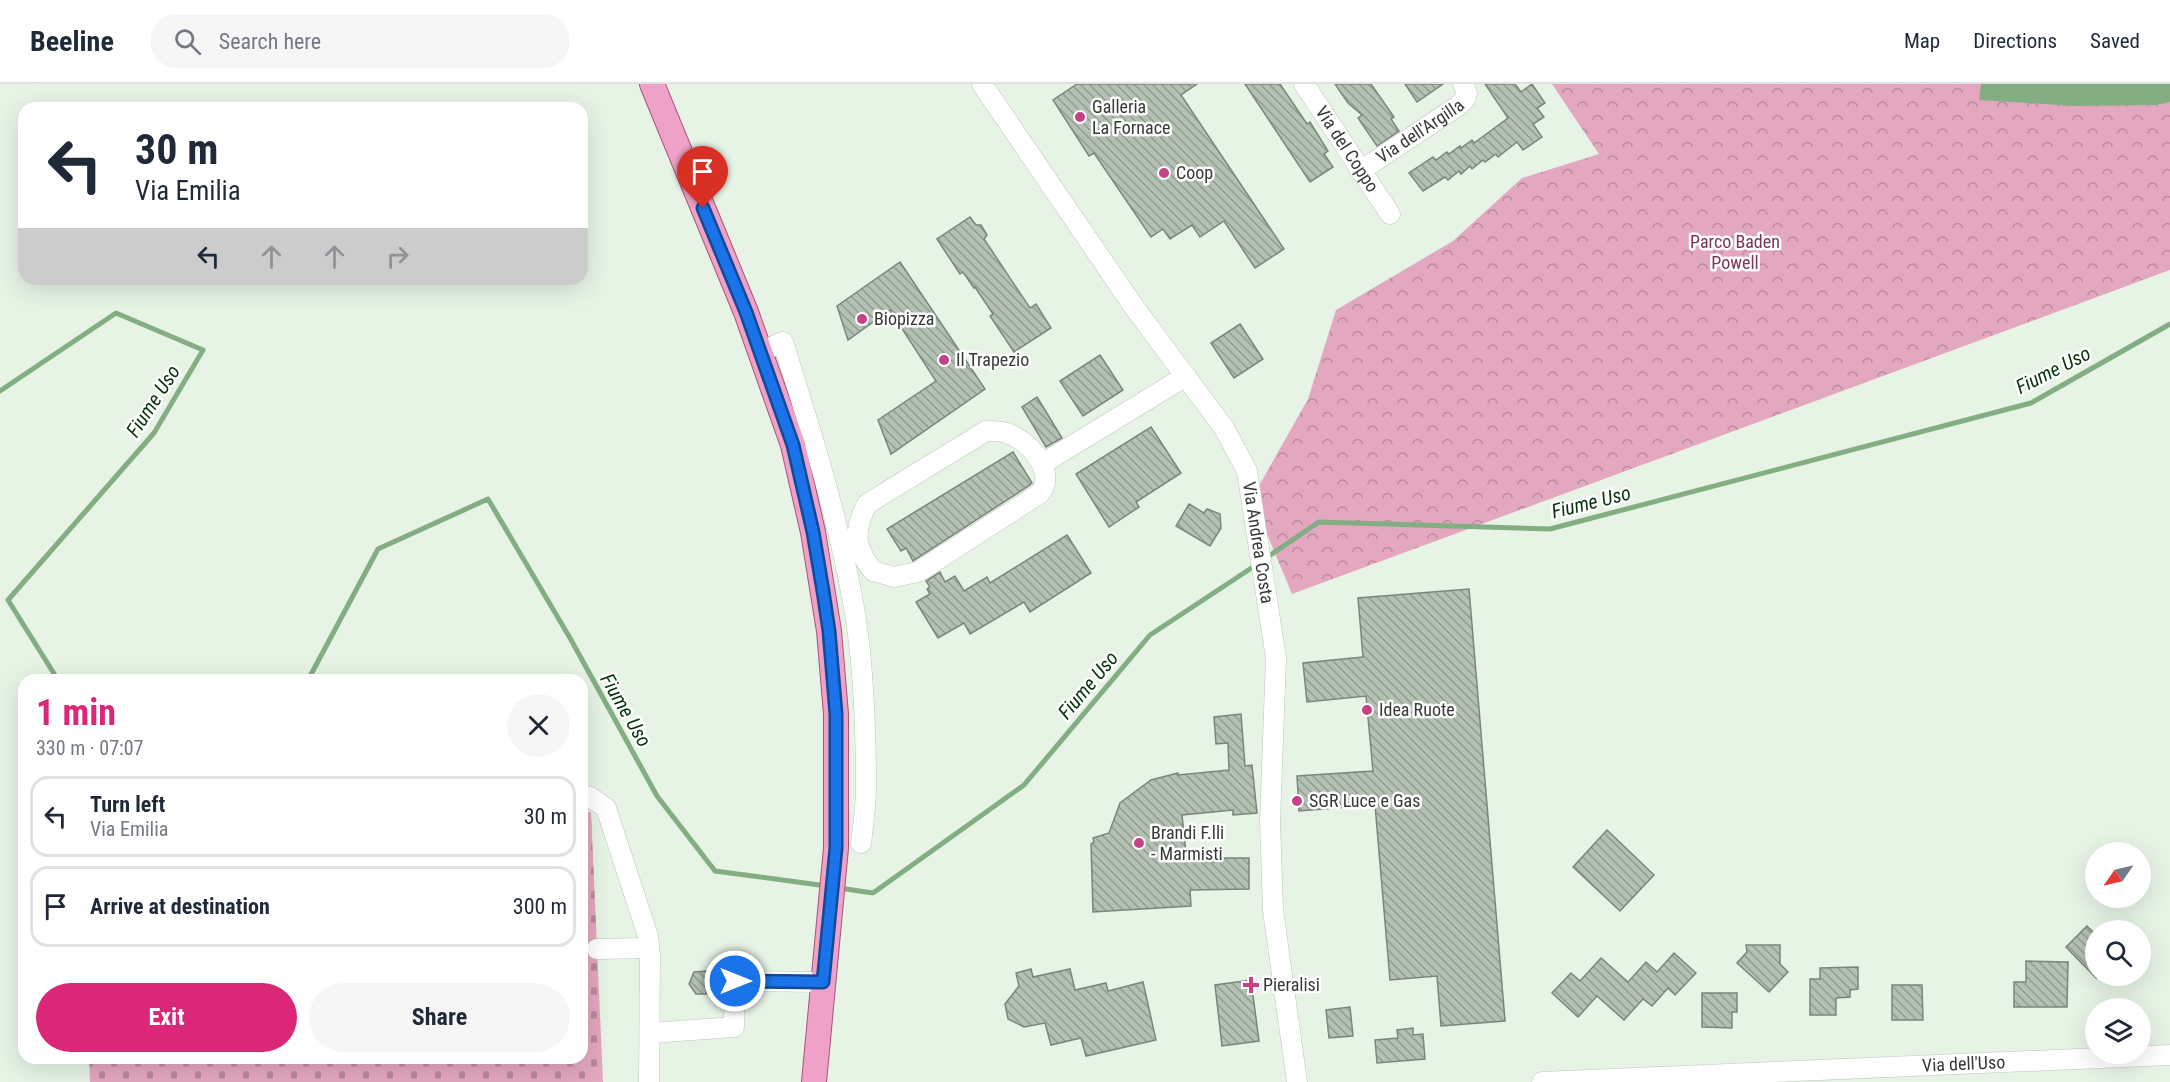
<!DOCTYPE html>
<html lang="en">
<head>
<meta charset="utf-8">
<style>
	:root { --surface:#fff; --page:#f6f6f7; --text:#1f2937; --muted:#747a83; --line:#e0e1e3; --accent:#db2777 }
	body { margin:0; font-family:"Roboto Condensed",sans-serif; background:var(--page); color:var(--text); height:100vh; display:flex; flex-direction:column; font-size:22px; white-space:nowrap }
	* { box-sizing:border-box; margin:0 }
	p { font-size:20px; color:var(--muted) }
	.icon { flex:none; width:33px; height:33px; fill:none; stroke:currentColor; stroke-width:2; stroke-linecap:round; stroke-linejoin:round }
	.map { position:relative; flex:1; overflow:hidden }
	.drawer { position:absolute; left:18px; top:590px; width:570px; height:390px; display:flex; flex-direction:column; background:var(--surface); border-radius:18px; box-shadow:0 6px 24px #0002 }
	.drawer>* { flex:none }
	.hud { position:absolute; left:18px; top:18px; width:570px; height:183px; border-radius:18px; box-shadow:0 6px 24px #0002; background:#fff; color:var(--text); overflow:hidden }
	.needle { width:39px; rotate:236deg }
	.controls { position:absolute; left:2085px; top:758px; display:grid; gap:12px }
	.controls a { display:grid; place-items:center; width:66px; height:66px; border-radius:50%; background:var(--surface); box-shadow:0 6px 24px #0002; font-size:30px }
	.pin { position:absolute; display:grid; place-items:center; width:51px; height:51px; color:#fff; margin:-62px -26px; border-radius:50% 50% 50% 0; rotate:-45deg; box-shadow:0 0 6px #0007 }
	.pin .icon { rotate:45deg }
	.me { position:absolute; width:66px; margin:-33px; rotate:90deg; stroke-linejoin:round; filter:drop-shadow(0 0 4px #0008) }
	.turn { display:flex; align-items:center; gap:21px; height:126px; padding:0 18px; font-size:27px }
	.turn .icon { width:78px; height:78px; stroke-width:2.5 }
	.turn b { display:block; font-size:42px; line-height:51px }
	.lanes { display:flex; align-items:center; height:57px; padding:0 18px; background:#0003; justify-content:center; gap:30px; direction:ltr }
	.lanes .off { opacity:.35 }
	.round { display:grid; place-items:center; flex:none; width:63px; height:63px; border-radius:32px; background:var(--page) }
	.headline { display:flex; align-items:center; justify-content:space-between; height:102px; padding:0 18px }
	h1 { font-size:36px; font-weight:700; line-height:45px; color:var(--accent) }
	.primary-button { display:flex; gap:12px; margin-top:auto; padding:12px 18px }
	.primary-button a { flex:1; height:69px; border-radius:36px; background:var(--accent); color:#fff; font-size:24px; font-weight:700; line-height:69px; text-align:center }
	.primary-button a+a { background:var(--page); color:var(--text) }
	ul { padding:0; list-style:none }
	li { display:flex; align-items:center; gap:18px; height:81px; margin:0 12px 9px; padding:0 6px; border:3px solid var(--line); border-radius:18px }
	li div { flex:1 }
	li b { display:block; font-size:22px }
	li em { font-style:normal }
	header { display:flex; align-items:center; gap:36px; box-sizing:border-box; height:84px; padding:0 30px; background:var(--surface); border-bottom:2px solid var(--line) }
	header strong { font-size:28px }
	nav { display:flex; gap:33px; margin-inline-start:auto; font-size:21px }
	.search { width:420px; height:54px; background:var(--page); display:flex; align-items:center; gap:15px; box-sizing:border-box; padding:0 21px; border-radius:33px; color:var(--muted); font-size:22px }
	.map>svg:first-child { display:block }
</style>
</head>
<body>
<header>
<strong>Beeline</strong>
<div class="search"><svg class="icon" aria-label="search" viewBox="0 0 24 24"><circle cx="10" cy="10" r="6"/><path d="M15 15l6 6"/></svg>Search here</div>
<nav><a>Map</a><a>Directions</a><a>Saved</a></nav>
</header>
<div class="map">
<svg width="2170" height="998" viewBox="0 0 2170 998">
	<defs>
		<pattern id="cemetery-stones" width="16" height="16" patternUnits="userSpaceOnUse" patternTransform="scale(1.5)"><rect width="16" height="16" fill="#e3a7c0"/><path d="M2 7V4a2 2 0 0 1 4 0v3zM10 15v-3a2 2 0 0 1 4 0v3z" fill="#b9899d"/></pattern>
		<pattern id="park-crowns" width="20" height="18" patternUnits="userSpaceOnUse" patternTransform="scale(1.5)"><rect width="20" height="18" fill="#e3a7c0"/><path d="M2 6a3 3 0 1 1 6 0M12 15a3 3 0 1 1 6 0" fill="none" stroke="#b9899d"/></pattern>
		<pattern id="building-back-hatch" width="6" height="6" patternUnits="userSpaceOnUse" patternTransform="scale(1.5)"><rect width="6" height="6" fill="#b3c0b2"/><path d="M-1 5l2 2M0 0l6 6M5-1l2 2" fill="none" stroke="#929d92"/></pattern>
	</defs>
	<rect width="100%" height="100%" fill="#e6f3e5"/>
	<path fill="url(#cemetery-stones)" d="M 582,728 L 591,728 L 603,998 L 90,998 L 89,974 L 582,974 Z"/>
	<path fill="url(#park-crowns)" d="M 1552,0 L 2170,0 L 2170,186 L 1292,510 L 1252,414 L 1308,315 L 1336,226 L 1453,157 L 1522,94 L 1599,70 Z"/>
	<path fill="#83ae82" d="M 1981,0 L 2170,0 L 2170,18 L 2156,21 L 2074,22 L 1979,16 Z"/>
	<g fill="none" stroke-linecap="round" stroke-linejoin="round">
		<g stroke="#83ae82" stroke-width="5">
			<path d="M 0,307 L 116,229 L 203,266 L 154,349 L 8,516 L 58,596"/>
			<path d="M 1266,474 L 1319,438 L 1550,445 L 2031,319 L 2170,240"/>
			<path d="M 308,596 L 378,465 L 488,415 L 570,554 L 657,712 L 715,787 L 827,802"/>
			<path d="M 839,804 L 873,809 L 1024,701 L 1150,551 L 1256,481"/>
		</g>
	</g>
	<g fill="url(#building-back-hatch)" stroke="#7a867a" stroke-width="1.5">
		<path d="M 1077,0 L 1197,0 L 1181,11 L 1284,165 L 1255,184 L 1224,137 L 1200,153 L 1192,141 L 1170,155 L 1163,145 L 1151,153 L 1094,69 L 1089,72 L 1053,16 Z"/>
		<path d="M 1245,0 L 1280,0 L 1307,40 L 1310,38 L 1328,67 L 1324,70 L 1333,83 L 1310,98 Z"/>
		<path d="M 1335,0 L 1371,0 L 1394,33 L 1391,35 L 1399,47 L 1377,62 L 1358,34 L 1362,31 L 1348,19 Z"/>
		<path d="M 1405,0 L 1443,0 L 1417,18 Z"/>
		<path d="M 1485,0 L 1515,0 L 1521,8 L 1532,0 L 1545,19 L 1537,24 L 1544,33 L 1533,40 L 1542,53 L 1523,66 L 1517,58 L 1498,73 L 1496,70 L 1485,78 L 1483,76 L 1472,85 L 1470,82 L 1461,90 L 1459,87 L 1448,96 L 1445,93 L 1423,107 L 1409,89 L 1433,73 L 1436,76 L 1447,68 L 1449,70 L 1460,62 L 1461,64 L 1472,56 L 1474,59 L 1508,34 Z"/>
		<path d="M 970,133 L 976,141 L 981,141 L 987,151 L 984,155 L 1030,224 L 1036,220 L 1051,244 L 1014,268 L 990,232 L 993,230 L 975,203 L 974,204 L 963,188 L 960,190 L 937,155 Z"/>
		<path d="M 900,178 L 985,305 L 891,370 L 878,336 L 936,297 L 890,226 L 848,256 L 837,222 Z"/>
		<path d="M 1240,240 L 1263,275 L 1234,294 L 1211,259 Z"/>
		<path d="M 1100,271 L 1123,306 L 1083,332 L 1060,297 Z"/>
		<path d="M 1037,313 L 1062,354 L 1046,363 L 1022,323 Z"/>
		<path d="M 1151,343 L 1181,389 L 1136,418 L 1139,423 L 1109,443 L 1076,390 Z"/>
		<path d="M 1013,368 L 1032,399 L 1030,401 L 913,477 L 906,464 L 901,467 L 887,445 Z"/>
		<path d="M 1189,420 L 1204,429 L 1207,425 L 1220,430 L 1221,444 L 1210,462 L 1176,442 Z"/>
		<path d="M 1067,451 L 1091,489 L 1030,528 L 1024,518 L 970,550 L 964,539 L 938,554 L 916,518 L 930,510 L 927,505 L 930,503 L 926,497 L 940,488 L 945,498 L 955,492 L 964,507 L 987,493 L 990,499 Z"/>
		<path d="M 1469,505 L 1505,937 L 1441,942 L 1437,892 L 1390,896 L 1375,721 L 1299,727 L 1297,692 L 1373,687 L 1366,612 L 1307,618 L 1303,579 L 1363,573 L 1358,514 Z"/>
		<path d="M 1241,630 L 1245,682 L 1252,681 L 1257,729 L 1233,731 L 1233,726 L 1182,731 L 1187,778 L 1223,778 L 1223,774 L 1249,774 L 1249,805 L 1190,806 L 1191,822 L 1093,828 L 1091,760 L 1094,758 L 1093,754 L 1109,749 L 1120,719 L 1151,696 L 1178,689 L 1178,691 L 1229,686 L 1228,659 L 1216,660 L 1214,633 Z"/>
		<path d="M 1607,746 L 1654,791 L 1620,827 L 1573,783 Z"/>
		<path d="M 2087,842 L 2096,851 L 2096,894 L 2066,863 Z"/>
		<path d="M 1746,861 L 1780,861 L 1780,880 L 1788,888 L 1769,908 L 1737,879 L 1747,868 Z"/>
		<path d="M 1674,869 L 1696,889 L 1675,911 L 1668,904 L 1652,922 L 1643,915 L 1624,936 L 1597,912 L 1578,933 L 1552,909 L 1571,889 L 1580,897 L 1601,874 L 1628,898 L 1646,878 L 1657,888 Z"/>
		<path d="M 2026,877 L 2068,878 L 2067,923 L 2014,923 L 2014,898 L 2026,898 Z"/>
		<path d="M 1858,883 L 1858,905 L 1850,906 L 1850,913 L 1836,914 L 1836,931 L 1810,931 L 1810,895 L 1820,895 L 1820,884 Z"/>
		<path d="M 1031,885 L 1033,893 L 1070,885 L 1075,906 L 1106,899 L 1108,907 L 1143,898 L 1156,956 L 1086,972 L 1081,954 L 1051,961 L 1045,939 L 1024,943 L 1008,935 L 1005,920 L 1019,902 L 1016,889 Z"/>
		<path d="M 707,887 L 714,898 L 706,910 L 696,910 L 689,900 L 694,888 Z"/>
		<path d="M 1251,896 L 1259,957 L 1222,962 L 1215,901 Z"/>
		<path d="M 1892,901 L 1922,901 L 1923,936 L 1892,936 Z"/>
		<path d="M 1702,909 L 1737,909 L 1737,928 L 1732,928 L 1732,944 L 1702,943 Z"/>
		<path d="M 1350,923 L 1353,952 L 1329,954 L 1326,926 Z"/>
		<path d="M 1413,944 L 1413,951 L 1423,950 L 1425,975 L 1377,979 L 1375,956 L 1398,954 L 1397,946 Z"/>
	</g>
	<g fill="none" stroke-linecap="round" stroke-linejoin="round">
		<g stroke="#bcc8bb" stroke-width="21">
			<g id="minor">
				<path id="s1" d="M 982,0 L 1134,223 L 1224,344 L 1247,387 L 1276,574 L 1270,737 L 1273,826 L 1297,998"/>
				<path id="s2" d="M 1304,0 L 1390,130"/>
				<path id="s3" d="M 1360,87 L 1458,22 L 1465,15 L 1467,9 L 1463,0"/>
				<path d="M 760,268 L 783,258 C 810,344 837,429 853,518 C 864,578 866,643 866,704 C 866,723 863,741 861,759"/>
				<path d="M 986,347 C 996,347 1005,347 1014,352 C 1033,362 1057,391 1039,410 L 918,488 L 894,493 L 873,487 C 854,463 853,448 867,420 Z"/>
				<path d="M 1042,380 L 1186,292"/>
				<path d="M 582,711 L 590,713 L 606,724 L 648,852 L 650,872 L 649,998"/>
				<path d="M 597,865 L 649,864"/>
				<path d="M 651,949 L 734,943 L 735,897 L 823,898"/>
				<path id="s4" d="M 1542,998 L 2170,971"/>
			</g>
		</g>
		<g stroke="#a7547b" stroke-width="26">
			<path id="major" d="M 652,0 L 746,228 L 793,361 L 813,448 L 829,547 L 836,630 L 836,764 L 814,998"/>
		</g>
		<use href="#minor" stroke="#fff" stroke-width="20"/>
		<use href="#major" stroke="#efa1c7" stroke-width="24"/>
	</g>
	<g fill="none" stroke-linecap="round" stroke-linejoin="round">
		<g stroke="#114b97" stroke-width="15">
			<path id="route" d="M 703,124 L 746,228 L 793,361 L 813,448 L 823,507 L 829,547 L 836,630 L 836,764 L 823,898 L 735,897"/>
		</g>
		<use href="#route" stroke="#1a73e8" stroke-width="10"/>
	</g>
	<g fill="#c64285" stroke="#fff" stroke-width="2">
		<circle cx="1080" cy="33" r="6"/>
		<circle cx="1164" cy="89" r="6"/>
		<circle cx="862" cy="235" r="6"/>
		<circle cx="944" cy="276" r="6"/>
		<circle cx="1367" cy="626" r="6"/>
		<circle cx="1297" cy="717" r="6"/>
		<circle cx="1139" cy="759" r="6"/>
		<path d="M1248 892h6v6h6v6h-6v6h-6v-6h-6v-6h6z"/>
	</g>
	<g text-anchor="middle" stroke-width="5" stroke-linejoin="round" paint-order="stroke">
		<g font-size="18" fill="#353a35" stroke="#fff" text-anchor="start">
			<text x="1092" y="29">Galleria<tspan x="1092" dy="21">La Fornace</tspan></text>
			<text x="1176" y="95">Coop</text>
			<text x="874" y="241">Biopizza</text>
			<text x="956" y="282">Il Trapezio</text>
			<text x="1379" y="632">Idea Ruote</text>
			<text x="1309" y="723">SGR Luce e Gas</text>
			<text x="1151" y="755">Brandi F.lli<tspan x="1151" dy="21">- Marmisti</tspan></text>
			<text x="1263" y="907">Pieralisi</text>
		</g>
		<g font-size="18" fill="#353a35" stroke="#fff">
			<text dy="6" stroke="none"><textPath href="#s3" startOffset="72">Via dell'Argilla</textPath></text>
			<text dy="6" stroke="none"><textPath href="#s2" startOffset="78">Via del Coppo</textPath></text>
			<text dy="6" stroke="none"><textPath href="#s1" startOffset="542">Via Andrea Costa</textPath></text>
			<text dy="6" stroke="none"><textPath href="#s4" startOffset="422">Via dell'Uso</textPath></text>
		</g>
		<g font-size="18" fill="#7d3457" stroke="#fff">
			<text x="1735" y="164">Parco Baden<tspan x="1735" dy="21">Powell</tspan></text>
		</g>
		<g font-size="20" font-style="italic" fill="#053509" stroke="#fff">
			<text transform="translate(2053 286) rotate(-27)" y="7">Fiume Uso</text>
			<text transform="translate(153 317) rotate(-57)" y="7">Fiume Uso</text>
			<text transform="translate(1591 418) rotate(-14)" y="7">Fiume Uso</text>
			<text transform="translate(1088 601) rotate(-50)" y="7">Fiume Uso</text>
			<text transform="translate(626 626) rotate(60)" y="7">Fiume Uso</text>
		</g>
	</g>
</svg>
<div class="controls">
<a><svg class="needle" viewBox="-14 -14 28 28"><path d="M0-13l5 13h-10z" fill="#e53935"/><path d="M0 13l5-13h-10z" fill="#747a83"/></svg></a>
<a><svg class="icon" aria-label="search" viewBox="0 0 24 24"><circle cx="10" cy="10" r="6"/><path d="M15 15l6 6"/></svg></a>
<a><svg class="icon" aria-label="layers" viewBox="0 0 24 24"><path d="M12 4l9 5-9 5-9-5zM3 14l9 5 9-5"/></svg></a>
</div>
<div class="pin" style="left:703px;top:124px;background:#d93025"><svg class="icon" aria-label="arrive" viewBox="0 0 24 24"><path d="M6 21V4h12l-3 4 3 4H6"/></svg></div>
<svg class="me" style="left:735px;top:897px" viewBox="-20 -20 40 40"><circle r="17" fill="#1a73e8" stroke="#fff" stroke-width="3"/><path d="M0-11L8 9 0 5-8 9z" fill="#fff"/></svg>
<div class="hud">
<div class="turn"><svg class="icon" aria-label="left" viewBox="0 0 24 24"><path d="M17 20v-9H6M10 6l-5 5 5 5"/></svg><div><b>30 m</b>Via Emilia</div></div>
<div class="lanes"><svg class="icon" aria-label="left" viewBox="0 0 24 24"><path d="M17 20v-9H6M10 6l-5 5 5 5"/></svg><svg class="icon off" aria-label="ahead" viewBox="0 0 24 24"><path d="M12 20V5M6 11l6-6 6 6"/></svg><svg class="icon off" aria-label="ahead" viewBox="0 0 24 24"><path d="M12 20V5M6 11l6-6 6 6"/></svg><svg class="icon off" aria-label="right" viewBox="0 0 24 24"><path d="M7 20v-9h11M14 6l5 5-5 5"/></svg></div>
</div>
<section class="drawer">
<div class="headline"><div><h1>1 min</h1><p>330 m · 07:07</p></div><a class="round"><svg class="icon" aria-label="close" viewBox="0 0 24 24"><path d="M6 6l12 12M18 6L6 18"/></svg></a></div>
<ul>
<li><svg class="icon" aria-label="left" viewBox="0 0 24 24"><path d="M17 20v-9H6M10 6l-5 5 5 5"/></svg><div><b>Turn left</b><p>Via Emilia</p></div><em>30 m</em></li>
<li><svg class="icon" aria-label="arrive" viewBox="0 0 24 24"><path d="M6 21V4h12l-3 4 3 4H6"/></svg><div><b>Arrive at destination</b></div><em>300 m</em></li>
</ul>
<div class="primary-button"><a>Exit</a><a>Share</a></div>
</section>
</div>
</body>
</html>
